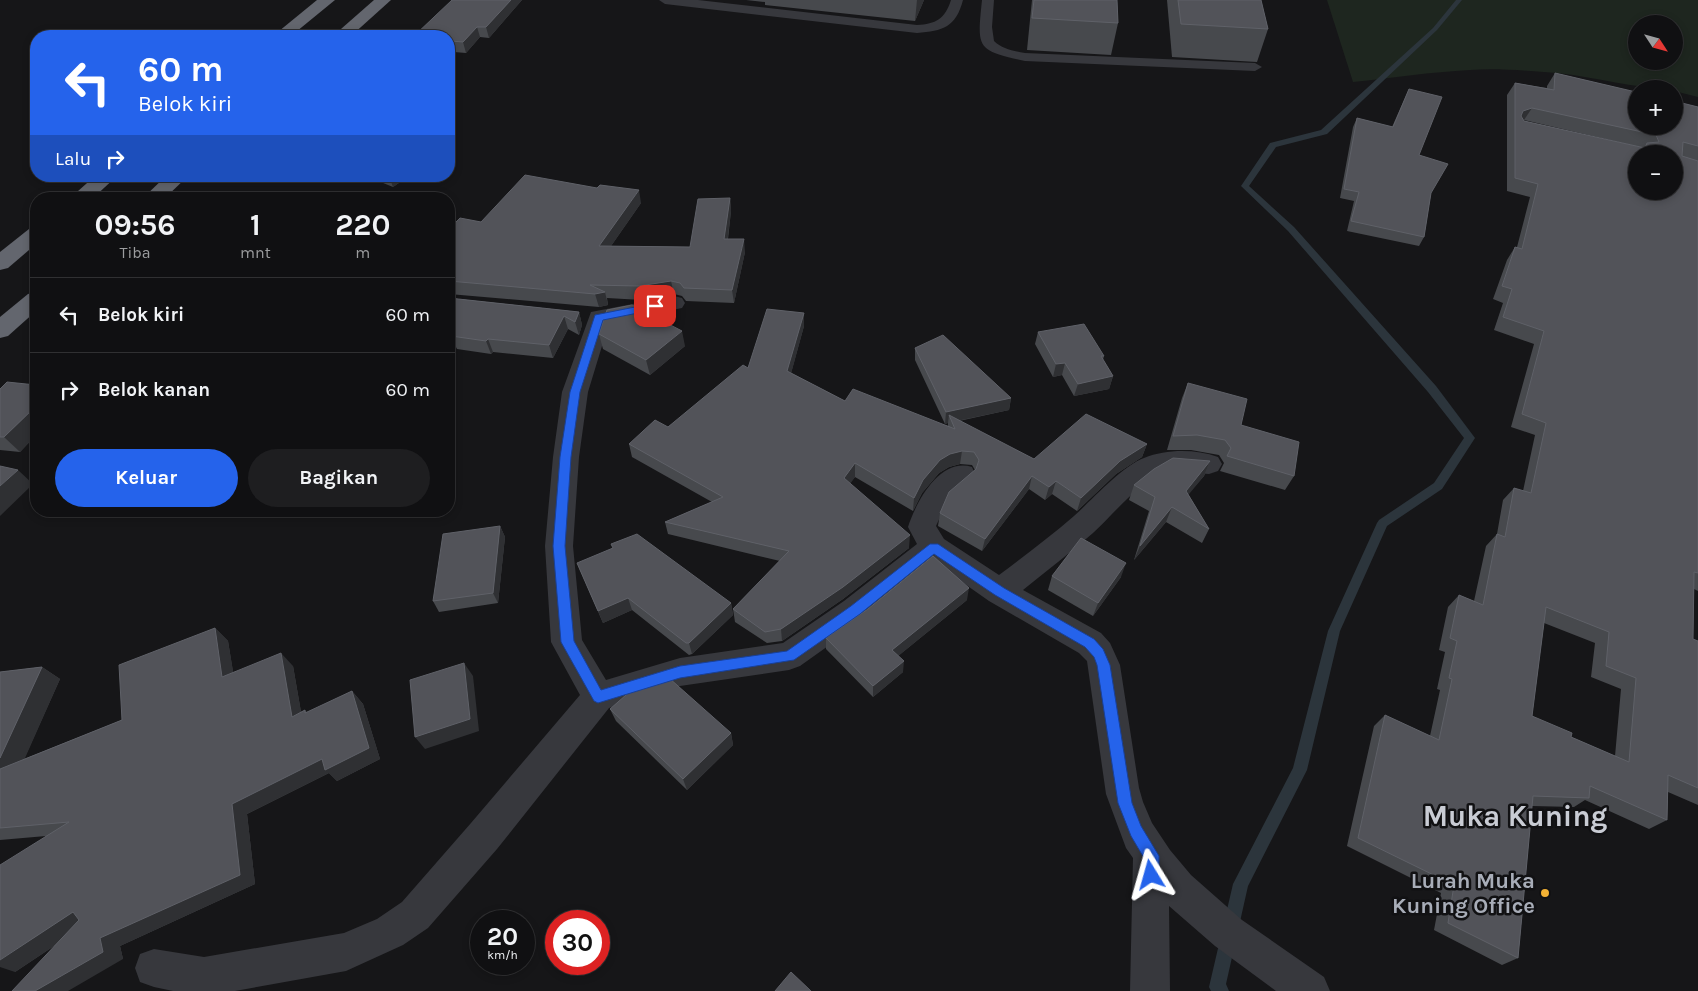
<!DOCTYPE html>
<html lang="id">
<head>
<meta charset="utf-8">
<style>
	:root { --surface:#101012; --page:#1e1e20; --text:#f1f3f6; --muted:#9c9d9f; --line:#303032; --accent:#2563eb }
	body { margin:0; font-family:Karla,sans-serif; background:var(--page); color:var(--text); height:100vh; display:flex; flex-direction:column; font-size:19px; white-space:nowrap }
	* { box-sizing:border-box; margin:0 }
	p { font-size:16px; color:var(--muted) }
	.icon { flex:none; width:28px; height:28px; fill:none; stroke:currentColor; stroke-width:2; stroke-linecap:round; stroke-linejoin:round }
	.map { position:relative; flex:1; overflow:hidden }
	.drawer { position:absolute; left:30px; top:192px; width:425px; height:325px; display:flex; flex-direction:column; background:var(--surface); border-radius:20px; box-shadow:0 2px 8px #0003,0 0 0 1px var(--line) }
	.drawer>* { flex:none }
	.hud { position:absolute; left:30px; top:30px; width:425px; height:152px; border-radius:20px; box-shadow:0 2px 8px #0003,0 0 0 1px var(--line); background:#2563eb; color:#fff; overflow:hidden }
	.needle { width:32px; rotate:126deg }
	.tools { position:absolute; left:1628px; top:15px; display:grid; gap:10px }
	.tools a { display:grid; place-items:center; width:55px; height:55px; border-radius:50%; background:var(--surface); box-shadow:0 2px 8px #0003,0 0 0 1px var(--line); font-size:25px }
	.speed { position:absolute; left:470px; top:910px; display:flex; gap:10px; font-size:25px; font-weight:700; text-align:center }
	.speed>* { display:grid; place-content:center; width:65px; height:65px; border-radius:50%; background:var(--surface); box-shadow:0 2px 8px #0003,0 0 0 1px var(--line); line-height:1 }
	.speed small { font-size:12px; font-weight:400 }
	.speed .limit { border:8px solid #d22; background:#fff; color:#111 }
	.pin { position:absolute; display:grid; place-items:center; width:42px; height:42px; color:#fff; margin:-21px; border-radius:10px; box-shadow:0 2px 8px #0006 }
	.me { position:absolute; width:55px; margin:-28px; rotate:352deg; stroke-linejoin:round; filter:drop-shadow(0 0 4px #0008) }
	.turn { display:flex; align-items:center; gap:18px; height:105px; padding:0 25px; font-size:22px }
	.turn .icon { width:65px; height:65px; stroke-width:2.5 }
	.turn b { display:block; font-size:35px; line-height:42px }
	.then { display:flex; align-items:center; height:48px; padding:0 25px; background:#0003; gap:10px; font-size:19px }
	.eta { display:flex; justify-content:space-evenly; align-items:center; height:85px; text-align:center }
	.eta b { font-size:30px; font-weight:700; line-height:35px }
	.cta { display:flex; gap:10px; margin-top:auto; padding:10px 25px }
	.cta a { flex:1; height:58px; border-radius:30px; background:var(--accent); color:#fff; font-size:20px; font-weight:700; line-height:58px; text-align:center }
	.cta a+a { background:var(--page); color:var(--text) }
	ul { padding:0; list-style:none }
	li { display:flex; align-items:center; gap:15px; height:75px; padding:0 25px; border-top:1px solid var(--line) }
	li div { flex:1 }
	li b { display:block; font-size:19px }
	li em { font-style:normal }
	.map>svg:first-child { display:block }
</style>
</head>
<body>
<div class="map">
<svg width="1698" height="991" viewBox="0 0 1698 991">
	<rect width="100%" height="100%" fill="#161618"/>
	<path fill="#1e261f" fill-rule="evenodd" d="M 1327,0 L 1698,0 L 1698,97 L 1674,91 L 1674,89 C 1635,89 1596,77 1557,73 C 1529,71 1498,68 1470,70 C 1431,72 1392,78 1353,82 ZM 1636,24 L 1674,24 L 1674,61 L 1636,61 Z"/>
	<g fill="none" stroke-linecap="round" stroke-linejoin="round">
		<path fill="#2c353c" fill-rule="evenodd" d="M 1456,0 L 1462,0 L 1437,30 L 1327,134 L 1276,147 L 1249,186 L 1294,227 L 1436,386 L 1475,438 L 1442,489 L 1387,526 L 1340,631 L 1307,770 L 1248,886 L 1226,984 L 1229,991 L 1211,991 L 1209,987 L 1233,884 L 1293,768 L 1328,631 L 1377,523 L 1379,520 L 1434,483 L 1464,438 L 1428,392 L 1288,231 L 1241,186 L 1270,143 L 1321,130 L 1433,28 Z"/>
		<g fill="#37383d" fill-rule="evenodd">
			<path d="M 659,0 L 698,0 L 917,25 C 936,24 945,19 951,0 L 963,0 C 956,27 943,31 917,33 L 665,4 Z"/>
			<path d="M 982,0 L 994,0 L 992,27 L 994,41 C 1002,49 1014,51 1025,53 L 1255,63 L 1262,67 L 1255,71 L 1025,61 C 976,50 977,49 982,0 Z"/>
		</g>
		<path fill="#37383d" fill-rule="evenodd" d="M 674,296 L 682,298 L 685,303 L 682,308 L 609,323 L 588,392 L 579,457 L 573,546 L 582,640 L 606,680 L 680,658 L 783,643 L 844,601 L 917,544 L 908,527 C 916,502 940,457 972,467 L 975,474 L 972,481 L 946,504 L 936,526 L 944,539 L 999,575 C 1024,556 1050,537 1074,516 C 1092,500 1122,466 1144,458 C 1167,449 1195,449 1218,457 L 1222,464 L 1218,471 L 1209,474 L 1167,471 C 1140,480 1113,515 1093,533 C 1070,553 1046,571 1023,590 L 1101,633 L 1110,643 L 1120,665 L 1139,788 L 1143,802 L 1152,823 L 1170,850 L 1191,875 L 1242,920 L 1324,977 L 1330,991 L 1276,991 L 1215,946 L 1169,906 L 1170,991 L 1130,991 L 1133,858 L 1126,848 L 1106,794 L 1087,661 L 1079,653 L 989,601 L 935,563 L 866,619 L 800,666 L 789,670 L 680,686 L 609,708 L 497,849 L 428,928 L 403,945 L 346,971 L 235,991 L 173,991 L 154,987 L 140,982 L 135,968 L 140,954 L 154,949 L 204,957 L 344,933 L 377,919 L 402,902 L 471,823 L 580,695 L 551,642 L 545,546 L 553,457 L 562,392 L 591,312 Z"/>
		<g fill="#63666e" fill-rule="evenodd">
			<path d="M 317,0 L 335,0 L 291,36 L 273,36 Z"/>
			<path d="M 374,0 L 391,0 L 351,36 L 333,36 Z"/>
			<path d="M 95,176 L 117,176 L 92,199 L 69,199 Z"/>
			<path d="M 166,176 L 188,176 L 164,199 L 142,199 Z"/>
			<path d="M 36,227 L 36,244 L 8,268 L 0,270 L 0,252 L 29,229 Z"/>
			<path d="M 36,292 L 36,311 L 8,336 L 0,338 L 0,317 L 28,294 Z"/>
		</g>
	</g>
	<g fill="#47494d" fill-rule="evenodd">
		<path d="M 452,0 L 522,0 L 489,38 L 480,37 L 466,53 L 454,52 L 449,58 L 449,36 Z"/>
		<path d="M 746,0 L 924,0 L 915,21 L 765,5 L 765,2 Z"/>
		<path d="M 1032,0 L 1117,0 L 1118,23 L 1111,55 L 1027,50 Z"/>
		<path d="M 1167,0 L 1261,0 L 1268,29 L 1257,62 L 1172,57 Z"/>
		<path d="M 1555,73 L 1698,107 L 1698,591 L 1694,589 L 1693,639 L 1698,641 L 1698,805 L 1668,792 L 1667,820 L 1649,829 L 1585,800 L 1574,807 L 1532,806 L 1518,958 L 1502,965 L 1434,930 L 1441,893 L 1347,846 L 1374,726 L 1385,715 L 1430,736 L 1440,690 L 1437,689 L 1445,652 L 1439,650 L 1448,607 L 1459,595 L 1474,601 L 1486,546 L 1497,534 L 1503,500 L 1514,488 L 1523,491 L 1535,435 L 1511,427 L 1534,344 L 1494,330 L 1503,303 L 1493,299 L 1507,260 L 1515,247 L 1517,247 L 1530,197 L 1507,191 L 1507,95 L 1515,83 L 1547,88 L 1547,86 ZM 1524,120 L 1644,148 L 1524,121 ZM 1544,623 L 1595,643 L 1591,677 L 1621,689 L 1615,756 L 1571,737 L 1532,716 Z"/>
		<path d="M 1409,89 L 1419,155 L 1431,193 L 1424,237 L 1419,246 L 1347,231 L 1354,201 L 1340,198 L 1353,127 L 1357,118 L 1392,127 Z"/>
		<path d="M 366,176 L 409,176 L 393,187 Z"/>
		<path d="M 730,198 L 731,211 L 728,239 L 745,252 L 734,303 L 686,301 L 682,296 L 674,294 L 642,300 L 607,298 L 608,305 L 599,307 L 449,294 L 449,229 L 481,222 L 641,203 L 611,246 L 690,247 Z"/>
		<path d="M 449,298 L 579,312 L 582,325 L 579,335 L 568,329 L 553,358 L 493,352 L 491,354 L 457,349 L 454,343 L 449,342 Z"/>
		<path d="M 804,313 L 804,326 L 791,373 L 845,401 L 948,426 L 948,423 L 945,424 L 915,360 L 915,348 L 1011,398 L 1009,410 L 959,421 L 1034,459 L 1147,444 L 1142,457 L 1116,474 L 1077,511 L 1052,494 L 1045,500 L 1029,489 L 982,551 L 938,526 L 940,513 L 975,470 L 972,465 L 960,464 L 949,467 L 939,473 L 922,493 L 913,511 L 855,477 L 850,483 L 909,548 L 843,599 L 782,641 L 767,643 L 735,622 L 733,609 L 780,561 L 668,534 L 665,522 L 712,502 L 632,457 L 629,444 L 668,427 L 748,368 Z"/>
		<path d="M 1038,332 L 1104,356 L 1103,360 L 1113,376 L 1109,389 L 1074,396 L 1062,375 L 1053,377 L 1035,344 Z"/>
		<path d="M 599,334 L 685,346 L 650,375 L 603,349 Z"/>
		<path d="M 1188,383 L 1241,425 L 1294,476 L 1285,490 L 1220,471 L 1224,463 L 1219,455 L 1191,450 L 1167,450 L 1182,398 Z"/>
		<path d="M 36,385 L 36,435 L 20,452 L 0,450 L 0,389 Z"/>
		<path d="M 1210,461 L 1204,476 L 1188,494 L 1209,529 L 1202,543 L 1166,522 L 1134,560 L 1149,511 L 1129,500 L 1134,485 Z"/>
		<path d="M 500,526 L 505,537 L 498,603 L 439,612 L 433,601 Z"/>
		<path d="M 577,563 L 731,603 L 733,615 L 692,654 L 689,655 L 632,610 L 603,623 Z"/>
		<path d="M 1052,576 L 1121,577 L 1093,616 L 1048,590 Z"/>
		<path d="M 967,600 L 898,656 L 903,672 L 873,697 L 826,649 L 826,638 Z"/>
		<path d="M 215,628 L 228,641 L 233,672 L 293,666 L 301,712 L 305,710 L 307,713 L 352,691 L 363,704 L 380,759 L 337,781 L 329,773 L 247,814 L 255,884 L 120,946 L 123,959 L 54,946 L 15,972 L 46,836 L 0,840 L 0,672 L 42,667 L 60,679 L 24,759 L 122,720 Z"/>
		<path d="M 610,709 L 731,733 L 733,745 L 687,790 L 616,721 Z"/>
	</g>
	<g fill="#2f3033">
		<path d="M 511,0 L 522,0 L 489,38 L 486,27 Z"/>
		<path d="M 917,0 L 924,0 L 915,21 Z"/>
		<path d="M 477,27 L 480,37 L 466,53 L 463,42 Z"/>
		<path d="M 451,41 L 454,52 L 449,58 L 449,44 Z"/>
		<path d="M 1532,108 L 1524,120 L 1515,123 L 1523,111 Z"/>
		<path d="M 389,176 L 409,176 L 393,187 Z"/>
		<path d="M 639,190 L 641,203 L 602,259 L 599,246 Z"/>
		<path d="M 730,198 L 731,211 L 726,252 L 724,239 Z"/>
		<path d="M 744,239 L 745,252 L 734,303 L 732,290 Z"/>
		<path d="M 671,281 L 674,294 L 642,300 L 639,286 Z"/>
		<path d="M 605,292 L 608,305 L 599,307 L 595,294 Z"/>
		<path d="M 579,312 L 582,325 L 579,335 L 575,322 Z"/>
		<path d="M 804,313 L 804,326 L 788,385 L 787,371 Z"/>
		<path d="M 564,316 L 568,329 L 553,358 L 549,345 Z"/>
		<path d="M 682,331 L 685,346 L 650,375 L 646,360 Z"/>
		<path d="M 488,339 L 493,352 L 491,354 L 486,341 Z"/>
		<path d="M 1065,363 L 1062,375 L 1053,377 L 1056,364 Z"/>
		<path d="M 1113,376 L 1109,389 L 1074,396 L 1078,384 Z"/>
		<path d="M 1011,398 L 1009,410 L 952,422 L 949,415 L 948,423 L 945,424 L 946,412 Z"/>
		<path d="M 36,406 L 36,435 L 20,452 L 4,437 Z"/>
		<path d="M 1147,444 L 1142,457 L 1116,474 L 1077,511 L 1081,498 L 1120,461 Z"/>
		<path d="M 962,451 L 960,464 L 949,467 L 939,473 L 922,493 L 913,511 L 914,498 L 923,480 L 940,460 L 950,454 Z"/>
		<path d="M 1210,461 L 1204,476 L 1180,505 L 1186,491 Z"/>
		<path d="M 855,463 L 855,477 L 845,491 L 844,478 Z"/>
		<path d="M 18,470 L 33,484 L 0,516 L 0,486 Z"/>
		<path d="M 1032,476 L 1029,489 L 982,551 L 985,539 Z"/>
		<path d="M 1056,481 L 1052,494 L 1045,500 L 1049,487 Z"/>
		<path d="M 1172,507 L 1166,522 L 1134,560 L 1140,546 Z"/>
		<path d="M 500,526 L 505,537 L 498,603 L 493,593 Z"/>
		<path d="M 910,535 L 909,548 L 843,599 L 782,641 L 781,629 Z"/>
		<path d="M 1126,563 L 1121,577 L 1093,616 L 1098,603 Z"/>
		<path d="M 969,588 L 967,600 L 892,661 L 892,650 Z"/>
		<path d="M 628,598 L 632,610 L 603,623 L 598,611 Z"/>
		<path d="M 731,603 L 733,615 L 692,654 L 689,643 Z"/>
		<path d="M 215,628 L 228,641 L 236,689 L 222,677 Z"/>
		<path d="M 281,653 L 293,666 L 304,729 L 292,717 Z"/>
		<path d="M 904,661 L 903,672 L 873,697 L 873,686 Z"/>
		<path d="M 464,663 L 473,676 L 479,731 L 425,749 L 415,737 Z"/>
		<path d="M 42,667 L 60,679 L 14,783 L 0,776 L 0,758 Z"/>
		<path d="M 352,691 L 363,704 L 380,759 L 337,781 L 329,773 L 247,814 L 255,884 L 120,946 L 123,959 L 68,991 L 35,991 L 100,938 L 232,804 Z"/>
		<path d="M 731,733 L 733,745 L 687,790 L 683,779 Z"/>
		<path d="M 73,912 L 93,920 L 15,972 L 0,967 L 0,960 Z"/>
	</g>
	<g fill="#525359" stroke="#5f6168" fill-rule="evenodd">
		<path d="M 452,0 L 511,0 L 486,27 L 477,27 L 463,42 L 451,41 L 449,44 L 449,36 L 414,36 Z"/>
		<path d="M 1034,0 L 1117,0 L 1118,23 L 1032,18 Z"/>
		<path d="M 1178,0 L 1261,0 L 1268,29 L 1181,24 Z"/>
		<path d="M 1555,73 L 1636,92 L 1636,126 L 1674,126 L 1674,101 L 1698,107 L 1698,146 L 1683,142 L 1682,156 L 1698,161 L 1698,573 L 1694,572 L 1693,639 L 1698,641 L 1698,788 L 1668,775 L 1667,820 L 1590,786 L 1589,798 L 1533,796 L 1518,958 L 1448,923 L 1454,885 L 1358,838 L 1385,715 L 1439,740 L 1452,679 L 1449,678 L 1457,641 L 1450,638 L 1459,595 L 1483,605 L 1497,534 L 1505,537 L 1514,488 L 1531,493 L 1546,423 L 1522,414 L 1544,331 L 1503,317 L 1512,289 L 1502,286 L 1515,247 L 1522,249 L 1538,184 L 1515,178 L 1515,83 L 1554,90 ZM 1532,108 L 1656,135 L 1659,142 L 1647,143 L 1645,148 L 1524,121 L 1521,116 L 1523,111 ZM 1636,154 L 1674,154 L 1674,191 L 1636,191 ZM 1546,607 L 1609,632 L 1606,666 L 1636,678 L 1629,762 L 1571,737 L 1572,733 L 1532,716 Z"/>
		<path d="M 1409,89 L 1442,97 L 1419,155 L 1448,164 L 1431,193 L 1424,237 L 1351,221 L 1359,192 L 1344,189 L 1357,118 L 1393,127 Z"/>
		<path d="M 525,175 L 597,188 L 600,185 L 639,190 L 599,246 L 690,247 L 698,199 L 730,198 L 724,239 L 744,239 L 732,290 L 684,288 L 680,283 L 671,281 L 639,286 L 590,285 L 605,292 L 595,294 L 449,281 L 449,229 L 460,218 L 481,222 Z"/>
		<path d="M 449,298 L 579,312 L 575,322 L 564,316 L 549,345 L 488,339 L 486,341 L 451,336 L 454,331 L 449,330 Z"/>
		<path d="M 632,305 L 682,331 L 646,360 L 599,334 L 607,310 Z"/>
		<path d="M 767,309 L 804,313 L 787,371 L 845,401 L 853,389 L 955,429 L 949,415 L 1034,459 L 1086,414 L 1147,444 L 1120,461 L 1081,498 L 1056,481 L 1049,487 L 1032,476 L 985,539 L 940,513 L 949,492 L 976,469 L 979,460 L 974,452 L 962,451 L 950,454 L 940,460 L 923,480 L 914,498 L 855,463 L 844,478 L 910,535 L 843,587 L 781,629 L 765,632 L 733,609 L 789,551 L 665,522 L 723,497 L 629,444 L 655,420 L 668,427 L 743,365 L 748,368 Z"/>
		<path d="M 1084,324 L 1104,356 L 1101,356 L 1113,376 L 1078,384 L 1065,363 L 1056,364 L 1038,332 Z"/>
		<path d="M 943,335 L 1011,398 L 946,412 L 915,348 Z"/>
		<path d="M 7,382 L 36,385 L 36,406 L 4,437 L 0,437 L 0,389 Z"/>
		<path d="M 1188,383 L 1247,399 L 1241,425 L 1299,442 L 1294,476 L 1227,456 L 1231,448 L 1225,440 L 1197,435 L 1173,436 Z"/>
		<path d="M 1173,458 L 1210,461 L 1186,491 L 1209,529 L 1172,507 L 1140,546 L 1155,497 L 1134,485 L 1154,469 Z"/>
		<path d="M 0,466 L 18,470 L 0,486 Z"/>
		<path d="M 500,526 L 493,593 L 433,601 L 443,534 Z"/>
		<path d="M 637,534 L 731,603 L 689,643 L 686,643 L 628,598 L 598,611 L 577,563 L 613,548 L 611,544 Z"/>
		<path d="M 1081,538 L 1126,563 L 1098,603 L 1052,576 Z"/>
		<path d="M 933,556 L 969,588 L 892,650 L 904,661 L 873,686 L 826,638 L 868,609 Z"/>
		<path d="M 215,628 L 222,677 L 281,653 L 292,717 L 305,710 L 305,713 L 352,691 L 369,748 L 325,770 L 322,759 L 232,804 L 240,875 L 100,938 L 103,952 L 35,991 L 12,991 L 79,920 L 73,912 L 0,960 L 0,865 L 69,822 L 0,828 L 0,769 L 122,720 L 119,665 Z"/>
		<path d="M 464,663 L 470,719 L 415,737 L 410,680 Z"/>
		<path d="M 42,667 L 0,758 L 0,672 Z"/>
		<path d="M 669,678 L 731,733 L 683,779 L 610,709 L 634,688 Z"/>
		<path d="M 791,972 L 811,991 L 775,991 Z"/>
	</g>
	<path fill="#2563eb" stroke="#184099" d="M 655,303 L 658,304 L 658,309 L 603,320 L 580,392 L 571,457 L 565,546 L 574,641 L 601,690 L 680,666 L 787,651 L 851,606 L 930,544 L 938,544 L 1004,588 L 1094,639 L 1103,649 L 1110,665 L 1132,803 L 1141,826 L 1159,856 L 1159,875 L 1156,880 L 1151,882 L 1146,880 L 1144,875 L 1144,858 L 1131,836 L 1118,803 L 1097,665 L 1094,657 L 1085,647 L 995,595 L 934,554 L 860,614 L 794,660 L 680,678 L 598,703 L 594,701 L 561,642 L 553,546 L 560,457 L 570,392 L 595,315 Z"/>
	<circle fill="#f2b134" stroke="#111113" stroke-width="2" cx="1545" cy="893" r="5"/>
	<g text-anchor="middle" stroke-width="5" stroke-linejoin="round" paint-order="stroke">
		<g font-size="22" font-weight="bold" fill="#a8adb8" stroke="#111113" text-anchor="end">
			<text x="1535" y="888">Lurah Muka<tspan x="1535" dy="25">Kuning Office</tspan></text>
		</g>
		<g font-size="29" font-weight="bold" fill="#c9ccd4" stroke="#111113">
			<text x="1515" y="826">Muka Kuning</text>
		</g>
	</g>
</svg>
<div class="tools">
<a><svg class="needle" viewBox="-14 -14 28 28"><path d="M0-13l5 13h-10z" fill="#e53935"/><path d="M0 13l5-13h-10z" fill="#9c9d9f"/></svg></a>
<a>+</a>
<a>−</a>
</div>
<div class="speed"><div>20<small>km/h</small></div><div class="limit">30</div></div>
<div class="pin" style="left:655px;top:306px;background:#d93025"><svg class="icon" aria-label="arrive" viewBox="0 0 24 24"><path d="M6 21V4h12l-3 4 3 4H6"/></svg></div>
<svg class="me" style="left:1151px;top:875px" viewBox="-20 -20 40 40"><path d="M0-17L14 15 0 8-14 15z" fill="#2563eb" stroke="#fff" stroke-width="4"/></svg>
<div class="hud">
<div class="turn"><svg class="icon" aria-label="left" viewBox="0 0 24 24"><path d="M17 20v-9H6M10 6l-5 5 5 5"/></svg><div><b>60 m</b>Belok kiri</div></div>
<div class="then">Lalu<svg class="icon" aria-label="right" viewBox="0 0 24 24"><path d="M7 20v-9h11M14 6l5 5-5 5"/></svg></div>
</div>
<section class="drawer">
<div class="eta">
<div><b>09:56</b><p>Tiba</p></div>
<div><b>1</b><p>mnt</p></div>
<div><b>220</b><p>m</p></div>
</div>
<ul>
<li><svg class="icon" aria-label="left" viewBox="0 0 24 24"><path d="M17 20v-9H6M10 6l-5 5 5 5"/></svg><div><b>Belok kiri</b></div><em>60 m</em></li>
<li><svg class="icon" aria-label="right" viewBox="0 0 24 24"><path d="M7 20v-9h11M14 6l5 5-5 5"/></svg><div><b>Belok kanan</b></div><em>60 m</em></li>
</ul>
<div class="cta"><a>Keluar</a><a>Bagikan</a></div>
</section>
</div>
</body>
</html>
